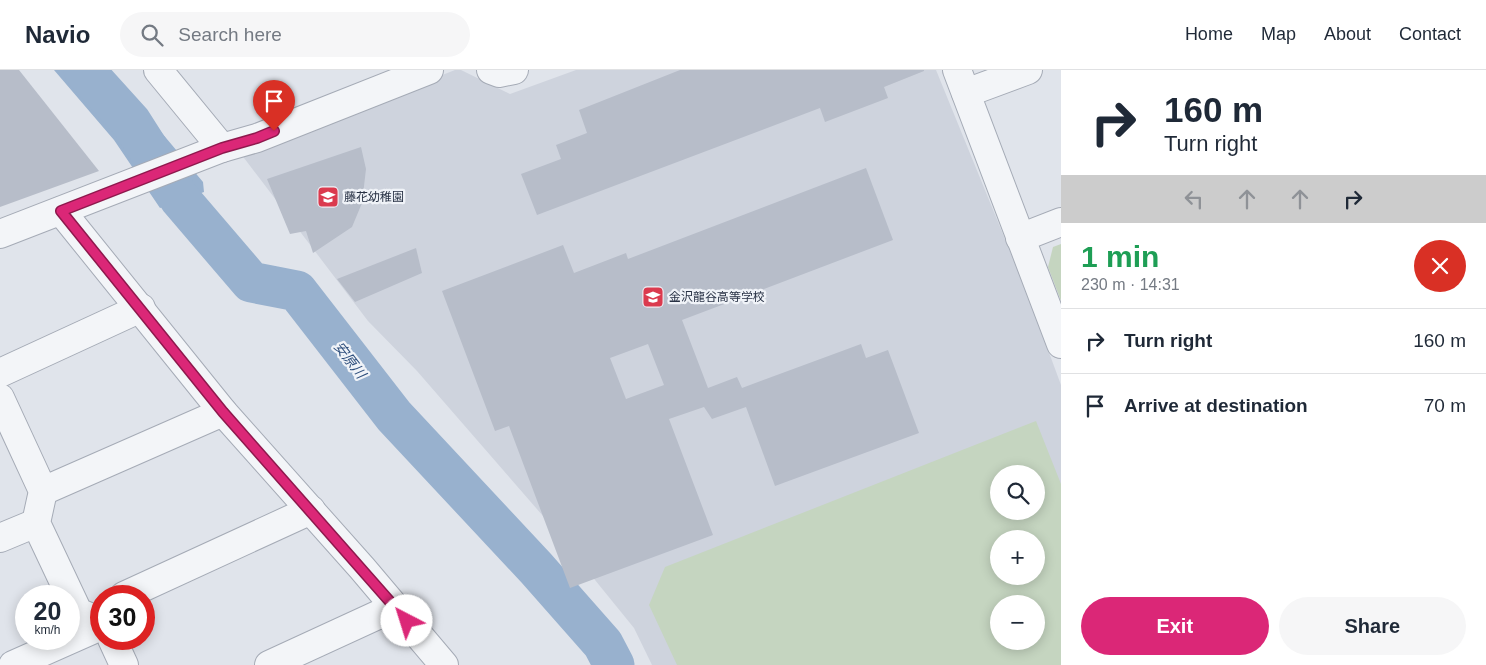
<!DOCTYPE html>
<html lang="en">
<head>
<meta charset="utf-8">
<style>
	:root { --surface:#fff; --page:#f6f6f7; --text:#1f2937; --muted:#747a83; --line:#e0e1e3; --accent:#db2777 }
	body { margin:0; font-family:Arial,"Noto Sans JP",sans-serif; background:var(--page); color:var(--text); height:100vh; display:flex; flex-direction:column; font-size:19px; white-space:nowrap }
	* { box-sizing:border-box; margin:0 }
	p { font-size:16px; color:var(--muted) }
	.icon { flex:none; width:28px; height:28px; fill:none; stroke:currentColor; stroke-width:2; stroke-linecap:round; stroke-linejoin:round }
	.map { position:relative; flex:1; overflow:hidden }
	.sheet { display:flex; flex-direction:column; background:var(--surface); width:425px }
	.sheet>* { flex:none }
	.top-card { background:#fff; color:var(--text); overflow:hidden }
	.controls { position:absolute; left:990px; top:395px; display:grid; gap:10px }
	.controls a { display:grid; place-items:center; width:55px; height:55px; border-radius:50%; background:var(--surface); box-shadow:0 2px 12px #0003; font-size:25px }
	.speed { position:absolute; left:15px; top:515px; display:flex; gap:10px; font-size:25px; font-weight:700; text-align:center }
	.speed>* { display:grid; place-content:center; width:65px; height:65px; border-radius:50%; background:var(--surface); box-shadow:0 2px 12px #0003; line-height:1 }
	.speed small { font-size:12px; font-weight:400 }
	.speed .limit { border:8px solid #d22; background:#fff; color:#111 }
	.pin { position:absolute; display:grid; place-items:center; width:42px; height:42px; color:#fff; margin:-51px -21px; border-radius:50% 50% 50% 0; rotate:-45deg; box-shadow:0 0 5px #0007 }
	.pin .icon { rotate:45deg }
	.me { position:absolute; width:55px; margin:-28px; rotate:320deg; stroke-linejoin:round; filter:drop-shadow(0 0 4px #0008) }
	.turn { display:flex; align-items:center; gap:18px; height:105px; padding:0 20px; font-size:22px }
	.turn .icon { width:65px; height:65px; stroke-width:2.5 }
	.turn b { display:block; font-size:35px; line-height:42px }
	.lanes { display:flex; align-items:center; height:48px; padding:0 20px; background:#0003; justify-content:center; gap:25px; direction:ltr }
	.lanes .off { opacity:.35 }
	.round { display:grid; place-items:center; flex:none; width:52px; height:52px; border-radius:26px; background:var(--page) }
	.headline { display:flex; align-items:center; justify-content:space-between; height:85px; padding:0 20px }
	h1 { font-size:30px; font-weight:600; line-height:38px; color:#1e9e55 }
	.button { display:flex; gap:10px; margin-top:auto; padding:10px 20px }
	.button a { flex:1; height:58px; border-radius:30px; background:var(--accent); color:#fff; font-size:20px; font-weight:600; line-height:58px; text-align:center }
	.button a+a { background:var(--page); color:var(--text) }
	ul { padding:0; list-style:none }
	li { display:flex; align-items:center; gap:15px; height:65px; padding:0 20px; border-top:1px solid var(--line) }
	li div { flex:1 }
	li b { display:block; font-size:19px }
	li em { font-style:normal }
	header { display:flex; align-items:center; gap:30px; box-sizing:border-box; height:70px; padding:0 25px; background:var(--surface); border-bottom:1px solid var(--line) }
	header strong { font-size:24px }
	nav { display:flex; gap:28px; margin-inline-start:auto; font-size:18px }
	.search { width:350px; height:45px; background:var(--page); display:flex; align-items:center; gap:12px; box-sizing:border-box; padding:0 18px; border-radius:28px; color:var(--muted); font-size:19px }
	main { display:flex; flex:1; min-height:0 }
	.map>svg:first-child { display:block }
</style>
</head>
<body>
<header>
<strong>Navio</strong>
<div class="search"><svg class="icon" aria-label="search" viewBox="0 0 24 24"><circle cx="10" cy="10" r="6"/><path d="M15 15l6 6"/></svg>Search here</div>
<nav><a>Home</a><a>Map</a><a>About</a><a>Contact</a></nav>
</header>
<main>
<div class="map">
<svg width="1061" height="595" viewBox="0 0 1061 595">
	<rect width="100%" height="100%" fill="#e0e4eb"/>
	<path fill="#ced3dd" fill-rule="evenodd" d="M 455,0 L 461,0 L 510,24 L 576,0 L 936,0 L 1027,223 L 1061,315 L 1061,595 L 652,595 L 634,558 L 543,446 L 417,301 L 368,251 L 241,84 ZM 999,404 L 1036,404 L 1036,441 L 999,441 ZM 999,469 L 1036,469 L 1036,506 L 999,506 ZM 999,534 L 1036,534 L 1036,571 L 999,571 Z"/>
	<g fill="#c5d5c0" fill-rule="evenodd">
		<path d="M 1061,174 L 1061,231 L 1048,197 L 1053,177 Z"/>
		<path d="M 1036,351 L 1061,414 L 1061,595 L 677,595 L 649,535 L 665,497 ZM 999,404 L 1036,404 L 1036,441 L 999,441 ZM 999,469 L 1036,469 L 1036,506 L 999,506 ZM 999,534 L 1036,534 L 1036,571 L 999,571 Z"/>
	</g>
	<path fill="#98b1ce" d="M 54,0 L 109,0 L 203,112 L 204,122 L 160,138 L 114,70 Z"/>
	<g fill="none" stroke-linecap="round" stroke-linejoin="round">
		<path stroke="#98b1ce" stroke-width="41" d="M 84,0 L 131,52 L 180,129 L 251,212 L 297,221 L 394,346 L 536,498 L 603,574 L 614,595"/>
	</g>
	<g fill="#b7bdc9" fill-rule="evenodd">
		<path d="M 0,0 L 19,0 L 99,101 L 0,137 Z"/>
		<path d="M 680,0 L 924,0 L 924,1 L 884,17 L 888,28 L 825,52 L 820,38 L 537,145 L 521,104 L 561,89 L 556,75 L 587,63 L 579,40 Z"/>
		<path d="M 361,77 L 366,99 L 362,133 L 352,157 L 313,183 L 306,161 L 290,164 L 267,109 Z"/>
		<path d="M 866,98 L 893,170 L 682,250 L 708,318 L 737,307 L 742,318 L 861,274 L 866,288 L 888,280 L 919,363 L 775,416 L 746,337 L 712,349 L 704,337 L 669,349 L 713,465 L 570,518 L 509,356 L 495,361 L 442,221 L 563,175 L 574,203 L 626,183 L 628,189 ZM 648,274 L 664,315 L 626,329 L 610,288 Z"/>
		<path d="M 416,178 L 422,203 L 355,232 L 337,209 Z"/>
	</g>
	<g fill="none" stroke-linecap="round" stroke-linejoin="round">
		<g stroke="#a5abb6" stroke-width="30">
			<g id="minor">
				<path d="M 158,0 L 222,78 L 257,68 L 429,0"/>
				<path d="M 491,0 L 499,3 L 514,0"/>
				<path d="M 957,0 L 1061,274"/>
				<path d="M 966,23 L 1028,0"/>
				<path d="M 61,141 L 223,342 L 362,498 L 444,595"/>
				<path d="M 0,164 L 222,78"/>
				<path d="M 1020,168 L 1061,152"/>
				<path d="M 0,303 L 141,238"/>
				<path d="M 0,328 L 43,421 L 36,453 L 78,542 L 101,552"/>
				<path d="M 43,421 L 223,342"/>
				<path d="M 0,468 L 36,453"/>
				<path d="M 124,526 L 311,440"/>
				<path d="M 112,569 L 124,595"/>
				<path d="M 13,595 L 101,556"/>
				<path d="M 269,595 L 395,537"/>
			</g>
		</g>
		<use href="#minor" stroke="#f3f5f8" stroke-width="28"/>
	</g>
	<g fill="none" stroke-linecap="round" stroke-linejoin="round">
		<g stroke="#8e194d" stroke-width="12">
			<path id="route" d="M 274,61 L 257,68 L 222,78 L 61,141 L 223,342 L 407,551"/>
		</g>
		<use href="#route" stroke="#db2777" stroke-width="9"/>
	</g>
	<defs>
		<g id="school-square" transform="scale(1.125)"><rect x="-9" y="-9" width="18" height="18" rx="4" fill="#db3a4e" stroke="#f0f3f8"/><path d="M0-5L7-2L0 1L-7-2ZM-4 1L0 2.5L4 1V4Q0 6-4 4Z" fill="#fff"/></g>
	</defs>
	<g fill-rule="evenodd">
		<use href="#school-square" x="328" y="127"/>
		<use href="#school-square" x="653" y="227"/>
	</g>
	<g text-anchor="middle" stroke-width="4.5" stroke-linejoin="round" paint-order="stroke">
		<g font-size="12" fill="#273144" stroke="#f0f3f8" text-anchor="start">
			<text x="344" y="131">藤花幼稚園</text>
			<text x="669" y="231">金沢龍谷高等学校</text>
		</g>
		<g font-size="14" font-style="italic" fill="#2d4e7c" stroke="#f0f3f8">
			<text transform="translate(350 290) rotate(52)" y="5">安原川</text>
		</g>
	</g>
</svg>
<div class="controls">
<a><svg class="icon" aria-label="search" viewBox="0 0 24 24"><circle cx="10" cy="10" r="6"/><path d="M15 15l6 6"/></svg></a>
<a>+</a>
<a>−</a>
</div>
<div class="speed"><div>20<small>km/h</small></div><div class="limit">30</div></div>
<div class="pin" style="left:274px;top:61px;background:#d93025"><svg class="icon" aria-label="arrive" viewBox="0 0 24 24"><path d="M6 21V4h12l-3 4 3 4H6"/></svg></div>
<svg class="me" style="left:407px;top:551px" viewBox="-20 -20 40 40"><circle r="19" fill="#fff"/><path d="M0-13L10 11 0 6-10 11z" fill="#db2777"/></svg>
</div>
<section class="sheet">
<div class="top-card">
<div class="turn"><svg class="icon" aria-label="right" viewBox="0 0 24 24"><path d="M7 20v-9h11M14 6l5 5-5 5"/></svg><div><b>160 m</b>Turn right</div></div>
<div class="lanes"><svg class="icon off" aria-label="left" viewBox="0 0 24 24"><path d="M17 20v-9H6M10 6l-5 5 5 5"/></svg><svg class="icon off" aria-label="ahead" viewBox="0 0 24 24"><path d="M12 20V5M6 11l6-6 6 6"/></svg><svg class="icon off" aria-label="ahead" viewBox="0 0 24 24"><path d="M12 20V5M6 11l6-6 6 6"/></svg><svg class="icon" aria-label="right" viewBox="0 0 24 24"><path d="M7 20v-9h11M14 6l5 5-5 5"/></svg></div>
</div>
<div class="headline"><div><h1>1 min</h1><p>230 m · 14:31</p></div><a class="round" style="background:#d93025;color:#fff"><svg class="icon" aria-label="close" viewBox="0 0 24 24"><path d="M6 6l12 12M18 6L6 18"/></svg></a></div>
<ul>
<li><svg class="icon" aria-label="right" viewBox="0 0 24 24"><path d="M7 20v-9h11M14 6l5 5-5 5"/></svg><div><b>Turn right</b></div><em>160 m</em></li>
<li><svg class="icon" aria-label="arrive" viewBox="0 0 24 24"><path d="M6 21V4h12l-3 4 3 4H6"/></svg><div><b>Arrive at destination</b></div><em>70 m</em></li>
</ul>
<div class="button"><a>Exit</a><a>Share</a></div>
</section>
</main>
</body>
</html>
